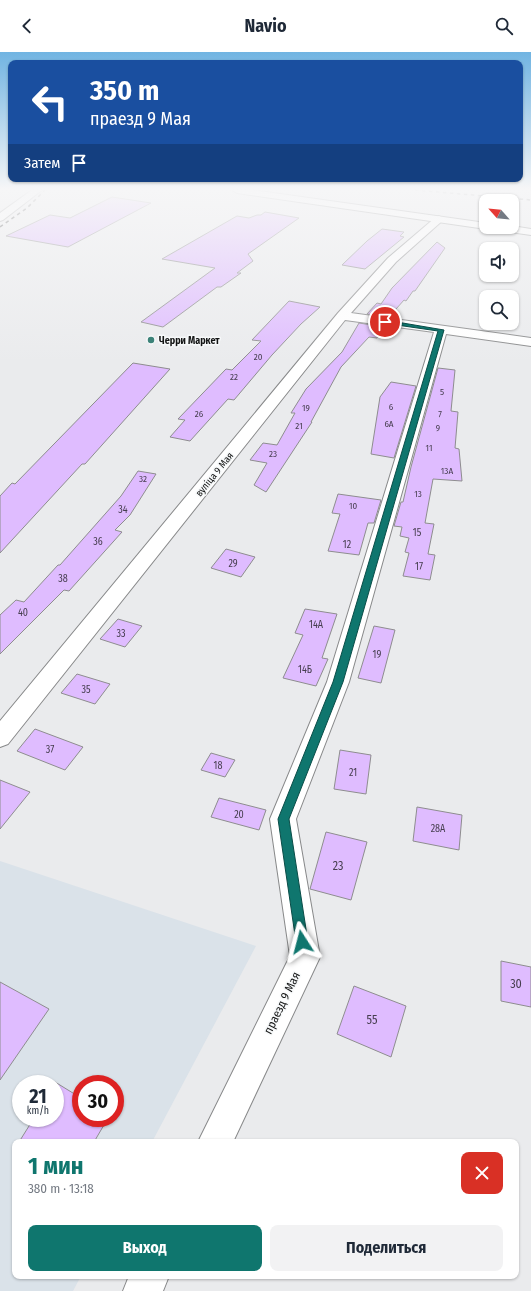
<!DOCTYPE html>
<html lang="ru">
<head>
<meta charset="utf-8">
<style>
	:root { --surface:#fff; --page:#f2f2f3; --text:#1f2937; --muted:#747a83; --accent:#0f766e }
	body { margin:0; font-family:"Fira Sans Condensed",sans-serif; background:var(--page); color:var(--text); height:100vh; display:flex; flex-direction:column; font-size:15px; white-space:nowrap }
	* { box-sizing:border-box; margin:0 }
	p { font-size:13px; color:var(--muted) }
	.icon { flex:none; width:22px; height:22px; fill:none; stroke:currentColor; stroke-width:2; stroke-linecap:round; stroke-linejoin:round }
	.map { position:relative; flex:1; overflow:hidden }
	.side { position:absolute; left:12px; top:1087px; width:507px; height:140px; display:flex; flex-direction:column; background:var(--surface); border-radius:8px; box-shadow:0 1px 3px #0004 }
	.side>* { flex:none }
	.hud { position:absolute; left:8px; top:8px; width:515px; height:122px; border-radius:8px; box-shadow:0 1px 3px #0004; background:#1a4fa0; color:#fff; overflow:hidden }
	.needle { width:26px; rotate:297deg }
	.tools { position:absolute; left:479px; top:142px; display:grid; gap:8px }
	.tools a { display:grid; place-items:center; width:40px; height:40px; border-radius:8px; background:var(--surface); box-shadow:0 1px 3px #0004; font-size:20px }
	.speed { position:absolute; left:12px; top:1023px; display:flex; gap:8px; font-size:20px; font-weight:700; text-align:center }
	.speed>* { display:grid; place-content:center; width:52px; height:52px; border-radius:50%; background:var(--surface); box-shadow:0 1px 3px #0004; line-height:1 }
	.speed small { font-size:10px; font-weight:400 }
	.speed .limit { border:6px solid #d22; background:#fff; color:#111 }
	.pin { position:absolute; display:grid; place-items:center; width:34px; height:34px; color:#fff; margin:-17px; border:2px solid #fff; border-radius:50%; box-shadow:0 1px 4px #0007 }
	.me { position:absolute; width:44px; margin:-22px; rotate:351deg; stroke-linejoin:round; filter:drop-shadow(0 0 3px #0008) }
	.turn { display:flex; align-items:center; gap:14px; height:84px; padding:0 16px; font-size:18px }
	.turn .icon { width:52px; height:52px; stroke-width:2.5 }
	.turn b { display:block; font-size:28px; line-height:34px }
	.then { display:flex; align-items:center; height:38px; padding:0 16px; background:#0003; gap:8px; font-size:15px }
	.round { display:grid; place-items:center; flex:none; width:42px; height:42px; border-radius:8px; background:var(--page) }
	.overview { display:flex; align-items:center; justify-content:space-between; height:68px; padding:0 16px }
	h1 { font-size:24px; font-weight:700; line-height:30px; color:var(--accent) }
	.button { display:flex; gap:8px; margin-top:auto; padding:8px 16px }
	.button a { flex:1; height:46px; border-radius:8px; background:var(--accent); color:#fff; font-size:16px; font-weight:700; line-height:46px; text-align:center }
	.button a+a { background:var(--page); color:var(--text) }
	header { display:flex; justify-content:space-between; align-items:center; height:52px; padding:0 16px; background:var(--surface); font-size:18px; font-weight:700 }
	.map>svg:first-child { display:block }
</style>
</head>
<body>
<header><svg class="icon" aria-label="back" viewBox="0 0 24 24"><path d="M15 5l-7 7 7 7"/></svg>Navio<svg class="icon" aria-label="search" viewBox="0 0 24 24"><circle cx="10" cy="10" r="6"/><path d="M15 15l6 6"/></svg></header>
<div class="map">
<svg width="531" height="1239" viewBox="0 0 531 1239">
	<rect width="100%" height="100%" fill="#eaebed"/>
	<path fill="#dae2e9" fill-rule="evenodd" d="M 0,809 L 256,894 L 152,1090 L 15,1090 L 15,1224 L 81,1224 L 73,1239 L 0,1239 ZM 21,1032 L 55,1032 L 55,1066 L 21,1066 ZM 81,1032 L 115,1032 L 115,1066 L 81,1066 Z"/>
	<g fill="#dfbcff" stroke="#8e8d8f">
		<path d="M 112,145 L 151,151 L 68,195 L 6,184 L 50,163 L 70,166 Z"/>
		<path d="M 265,160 L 299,166 L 248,202 L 253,209 L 237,221 L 241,221 L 221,235 L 217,235 L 163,275 L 141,270 L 215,216 L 162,207 L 237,164 L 249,166 L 257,163 L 261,163 Z"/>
		<path d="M 382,177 L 404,180 L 400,184 L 404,185 L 365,217 L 342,213 L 367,189 Z"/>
		<path d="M 437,190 L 445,196 L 415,239 L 413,239 L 406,249 L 404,248 L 389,265 L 367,262 L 377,251 L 381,252 L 392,236 Z"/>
		<path d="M 289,249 L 320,255 L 301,272 L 272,303 L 234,348 L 228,347 L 190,389 L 170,385 L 185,368 L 178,367 L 226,317 L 232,318 L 261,289 L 252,288 Z"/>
		<path d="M 359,271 L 384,275 L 377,286 L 369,285 L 341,315 L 311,370 L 312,370 L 266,440 L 254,433 L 267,411 L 250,408 L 263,391 L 277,393 L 295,361 L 291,361 L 306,337 L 342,300 Z"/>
		<path d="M 133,311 L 170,317 L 85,412 L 82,412 L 0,501 L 0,444 L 12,431 L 15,432 Z"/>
		<path d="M 438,316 L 455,318 L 451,359 L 458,360 L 455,396 L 459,397 L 462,429 L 433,427 L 425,471 L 434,472 L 428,502 L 435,503 L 430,528 L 403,524 L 409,501 L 405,500 L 409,486 L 400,484 L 402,475 L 394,474 L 401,450 L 403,450 L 411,415 Z"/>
		<path d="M 391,330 L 416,334 L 394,406 L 371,402 L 380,345 Z"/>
		<path d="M 138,419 L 156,422 L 130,463 L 115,478 L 122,480 L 69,539 L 64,538 L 0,602 L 0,563 L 16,548 L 24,550 L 58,513 L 60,513 L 121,444 Z"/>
		<path d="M 338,442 L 381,448 L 374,471 L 368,471 L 359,503 L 328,499 L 340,462 L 332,461 Z"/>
		<path d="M 226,497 L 255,505 L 241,525 L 211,516 Z"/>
		<path d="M 305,557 L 337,562 L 322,606 L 328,607 L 316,634 L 283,626 L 303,583 L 295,581 Z"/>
		<path d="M 118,567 L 142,574 L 125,595 L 100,587 Z"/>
		<path d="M 374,574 L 395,578 L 381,631 L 358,626 Z"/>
		<path d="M 77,622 L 110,632 L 95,652 L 61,641 Z"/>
		<path d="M 35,677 L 83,695 L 65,718 L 17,699 Z"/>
		<path d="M 340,698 L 371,703 L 366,742 L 334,737 Z"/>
		<path d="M 211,701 L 235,708 L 225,725 L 201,718 Z"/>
		<path d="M 0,728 L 30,740 L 0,777 Z"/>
		<path d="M 219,746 L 266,758 L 259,778 L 211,765 Z"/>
		<path d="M 417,755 L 462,763 L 459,798 L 413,789 Z"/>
		<path d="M 326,780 L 367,790 L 351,848 L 310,837 Z"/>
		<path d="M 501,909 L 531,915 L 531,955 L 501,949 Z"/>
		<path d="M 0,930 L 49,957 L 0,1028 Z"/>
		<path d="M 354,934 L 406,954 L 391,1005 L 337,982 Z"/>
		<path d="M 55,1030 L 81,1046 L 81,1066 L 108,1066 L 94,1090 L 19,1090 L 34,1066 L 55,1066 Z"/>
	</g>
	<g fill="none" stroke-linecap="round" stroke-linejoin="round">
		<g stroke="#88898a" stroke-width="2">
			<g id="minor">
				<path d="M 32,138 L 42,138 L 3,168 L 0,169 L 0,161 Z"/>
				<path d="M 439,164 L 444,167 L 442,169 L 396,210 L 351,261 L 531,286 L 531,294 L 446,282 L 349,630 L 296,767 L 320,905 L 233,1090 L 198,1090 L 290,904 L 270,767 L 327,630 L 434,280 L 345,268 L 8,692 L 0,695 L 0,669 L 338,261 L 388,206 L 436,165 Z"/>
				<path d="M 129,1224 L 169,1224 L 163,1239 L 123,1239 Z"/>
			</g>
		</g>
		<g stroke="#88898a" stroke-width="2">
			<path id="major" d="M 232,138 L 253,138 L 486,171 L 486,175 L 512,174 L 531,177 L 531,183 L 495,178 L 490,175 L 486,177 L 237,141 Z"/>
		</g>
		<use href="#minor" fill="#fff" fill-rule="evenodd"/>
		<use href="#major" fill="#fff" fill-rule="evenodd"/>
		<g stroke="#343535" stroke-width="1.5" stroke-dasharray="3.5 3.5" stroke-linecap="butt">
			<path d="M 415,138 L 531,148"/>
			<path d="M 0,175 L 27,156 L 45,138"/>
		</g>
	</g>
	<linearGradient id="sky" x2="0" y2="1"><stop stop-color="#71b4e2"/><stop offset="0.44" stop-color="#f6f6f7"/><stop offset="1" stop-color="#f6f6f7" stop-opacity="0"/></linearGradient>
	<rect width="531" height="311" fill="url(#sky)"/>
	<path fill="#0f766e" stroke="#0a4d48" d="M 385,268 L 444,278 L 343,630 L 289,767 L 308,890 L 307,894 L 302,895 L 298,894 L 296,890 L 278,767 L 333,630 L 438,279 L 383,271 L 382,270 Z"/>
	<circle fill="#3c8278" stroke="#f7f9fa" stroke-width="1.5" cx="151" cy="288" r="4"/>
	<g text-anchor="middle" stroke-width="3" stroke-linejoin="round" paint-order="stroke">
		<g font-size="9" fill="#463e4f">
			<text x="258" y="308">20</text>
			<text x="234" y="328">22</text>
			<text x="442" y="343">5</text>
			<text x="391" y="358">6</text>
			<text x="306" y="359">19</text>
			<text x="199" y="365">26</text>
			<text x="440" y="365">7</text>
			<text x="389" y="375">6А</text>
			<text x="299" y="377">21</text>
			<text x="438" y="379">9</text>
			<text x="429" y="399">11</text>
			<text x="273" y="405">23</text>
			<text x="447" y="422">13А</text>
			<text x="143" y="430">32</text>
			<text x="418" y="445">13</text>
			<text x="353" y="457">10</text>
		</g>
		<g font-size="10" font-weight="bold" fill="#131414" stroke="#f7f9fa" text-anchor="start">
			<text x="159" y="292">Черри Маркет</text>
		</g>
		<g font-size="10" fill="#131414" stroke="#f7f9fa">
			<text transform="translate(214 422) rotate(-51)" y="4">вуліца 9 Мая</text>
		</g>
		<g font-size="10" fill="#463e4f">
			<text x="123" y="461">34</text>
			<text x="417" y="484">15</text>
			<text x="98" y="493">36</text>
			<text x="347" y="496">12</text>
			<text x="233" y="515">29</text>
			<text x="419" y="518">17</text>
			<text x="63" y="530">38</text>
			<text x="23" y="564">40</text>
			<text x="316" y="576">14А</text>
			<text x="121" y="585">33</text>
			<text x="377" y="606">19</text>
			<text x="305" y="621">14Б</text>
			<text x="86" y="641">35</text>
			<text x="50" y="701">37</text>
			<text x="218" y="717">18</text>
			<text x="353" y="724">21</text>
			<text x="239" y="766">20</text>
			<text x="438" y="780">28А</text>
		</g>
		<g font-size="12" fill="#463e4f">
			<text x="338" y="818">23</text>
			<text x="516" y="936">30</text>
			<text x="372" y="972">55</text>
		</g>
		<g font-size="12" fill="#131414" stroke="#f7f9fa">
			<text transform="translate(282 951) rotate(-64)" y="4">праезд 9 Мая</text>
		</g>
	</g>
</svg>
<div class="tools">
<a><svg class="needle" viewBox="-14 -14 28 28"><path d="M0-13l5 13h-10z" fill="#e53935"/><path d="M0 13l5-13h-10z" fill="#747a83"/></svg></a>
<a><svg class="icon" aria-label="sound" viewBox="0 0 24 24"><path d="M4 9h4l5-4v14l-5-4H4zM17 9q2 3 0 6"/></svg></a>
<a><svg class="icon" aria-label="search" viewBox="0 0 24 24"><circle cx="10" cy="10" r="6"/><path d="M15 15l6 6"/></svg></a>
</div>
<div class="speed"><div>21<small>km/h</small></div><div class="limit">30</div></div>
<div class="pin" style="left:385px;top:270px;background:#d93025"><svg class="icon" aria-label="arrive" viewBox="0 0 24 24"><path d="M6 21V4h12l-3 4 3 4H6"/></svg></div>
<svg class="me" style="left:302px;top:890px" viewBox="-20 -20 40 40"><path d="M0-17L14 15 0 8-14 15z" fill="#0f766e" stroke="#fff" stroke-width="4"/></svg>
<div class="hud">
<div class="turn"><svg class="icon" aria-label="left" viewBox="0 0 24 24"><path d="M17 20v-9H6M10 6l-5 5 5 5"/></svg><div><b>350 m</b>праезд 9 Мая</div></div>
<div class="then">Затем<svg class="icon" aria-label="arrive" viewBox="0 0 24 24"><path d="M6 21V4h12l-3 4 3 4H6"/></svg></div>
</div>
<section class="side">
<div class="overview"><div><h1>1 мин</h1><p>380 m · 13:18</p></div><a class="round" style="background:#d93025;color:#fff"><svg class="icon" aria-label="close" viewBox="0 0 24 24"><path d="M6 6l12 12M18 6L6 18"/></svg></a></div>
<div class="button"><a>Выход</a><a>Поделиться</a></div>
</section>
</div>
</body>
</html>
